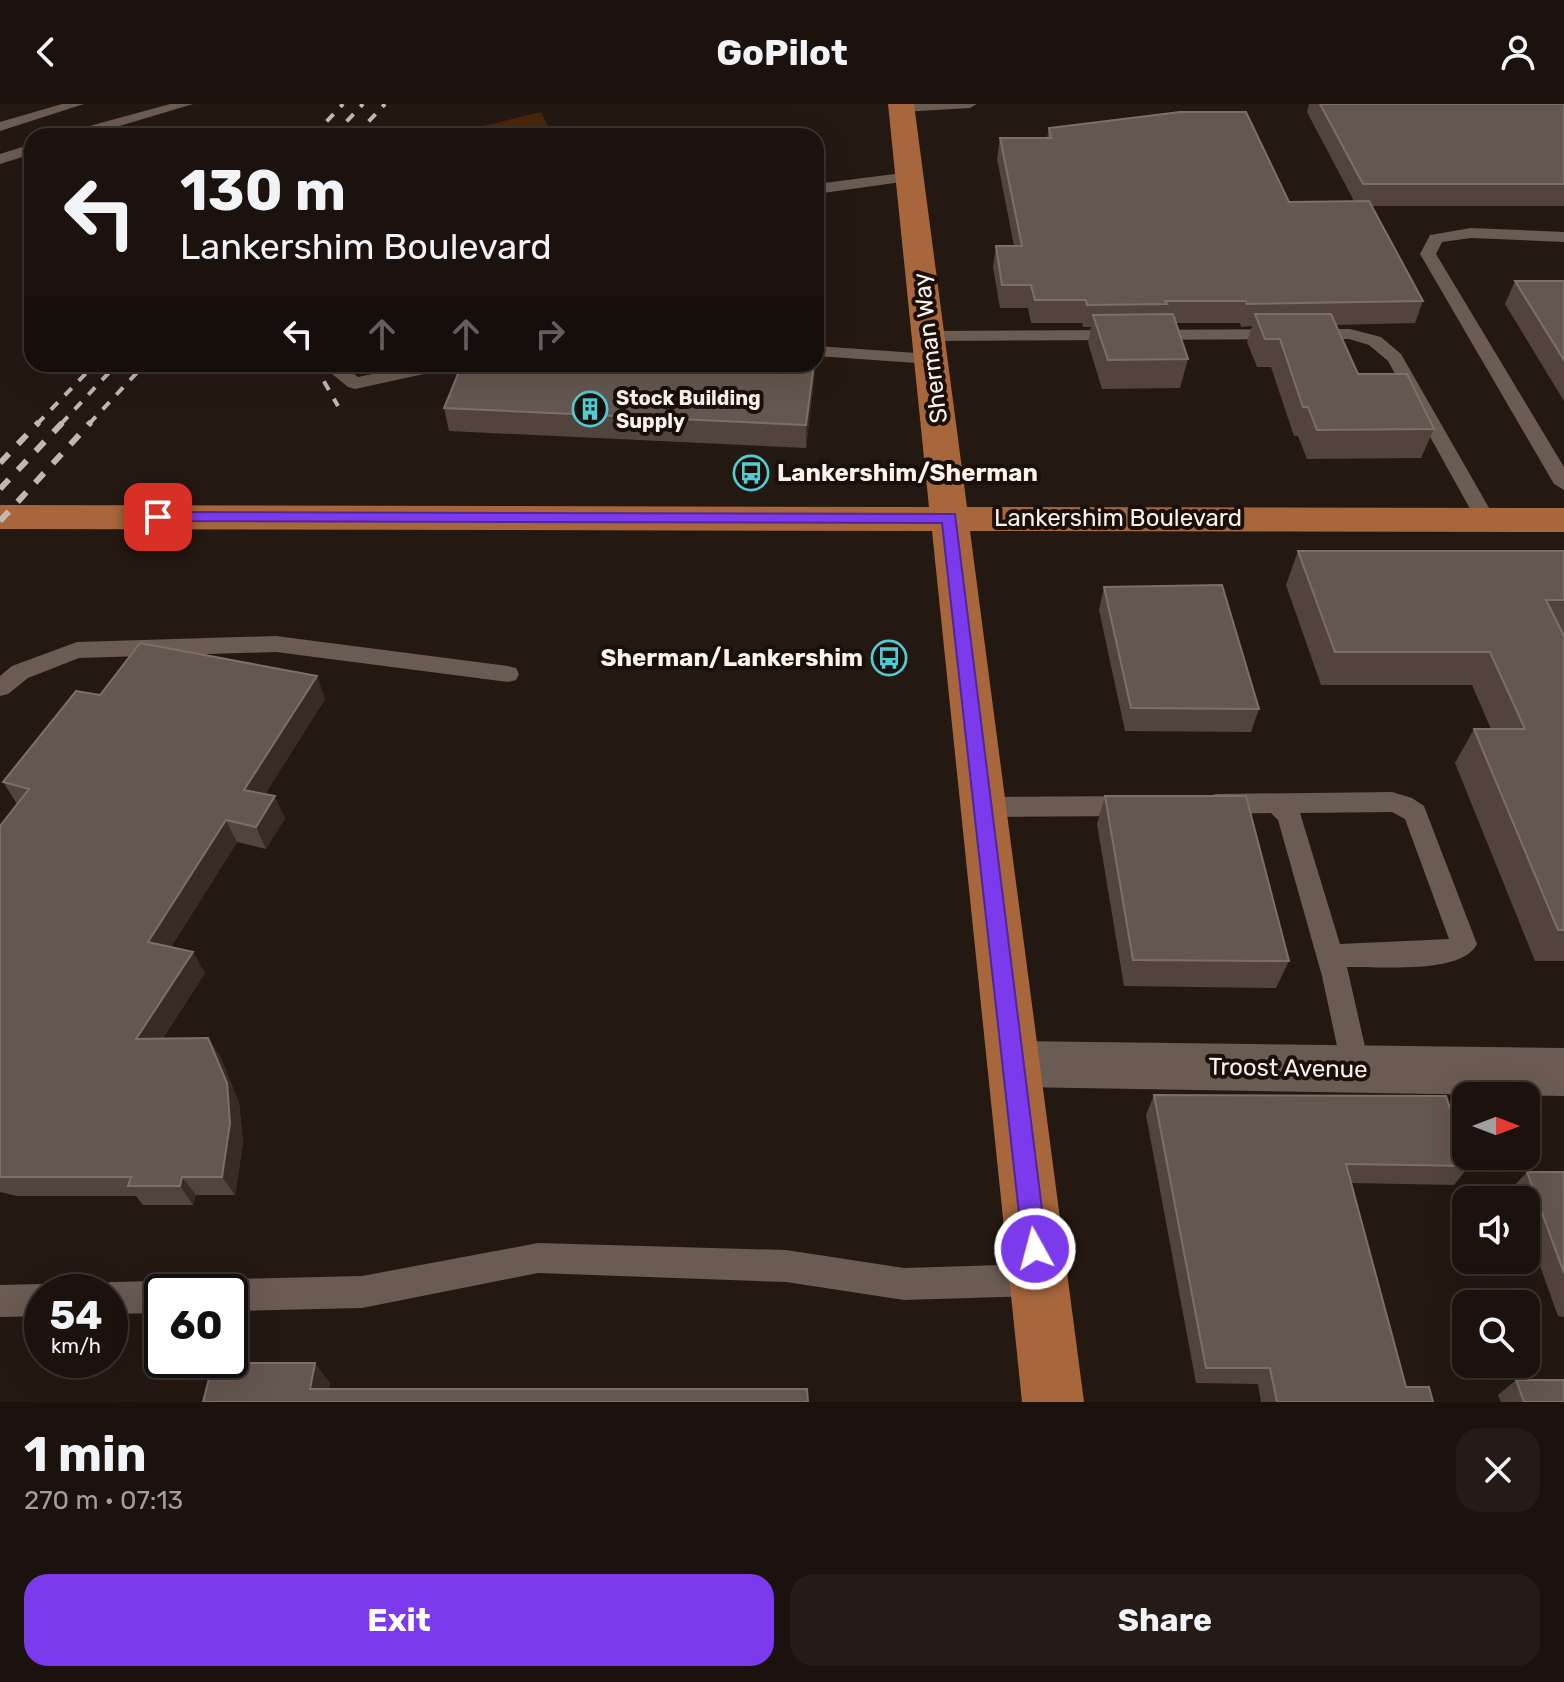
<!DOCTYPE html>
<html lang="en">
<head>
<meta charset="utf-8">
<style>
	:root { --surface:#1b120e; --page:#241b17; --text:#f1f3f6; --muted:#a09e9e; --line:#39322e; --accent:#7c3aed }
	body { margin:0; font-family:Rubik,sans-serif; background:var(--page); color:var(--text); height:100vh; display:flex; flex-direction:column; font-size:30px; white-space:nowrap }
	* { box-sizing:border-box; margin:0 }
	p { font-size:26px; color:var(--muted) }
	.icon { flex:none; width:44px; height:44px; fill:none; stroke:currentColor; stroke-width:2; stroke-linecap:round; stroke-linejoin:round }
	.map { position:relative; height:1298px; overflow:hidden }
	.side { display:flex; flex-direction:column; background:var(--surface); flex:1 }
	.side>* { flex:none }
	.hud { position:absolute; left:24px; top:24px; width:800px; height:244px; border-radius:24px; box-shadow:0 8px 32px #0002,0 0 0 2px var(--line); background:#1b120e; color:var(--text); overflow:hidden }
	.needle { width:52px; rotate:90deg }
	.controls { position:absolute; left:1452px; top:978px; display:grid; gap:16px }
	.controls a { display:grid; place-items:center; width:88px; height:88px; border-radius:16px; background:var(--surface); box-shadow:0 8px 32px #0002,0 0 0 2px var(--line); font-size:40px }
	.speed { position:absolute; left:24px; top:1170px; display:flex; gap:16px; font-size:40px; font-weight:700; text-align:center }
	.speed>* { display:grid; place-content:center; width:104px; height:104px; border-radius:50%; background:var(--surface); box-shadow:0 8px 32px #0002,0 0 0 2px var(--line); line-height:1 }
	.speed small { font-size:20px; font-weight:400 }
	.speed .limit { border:4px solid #111; border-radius:12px; background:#fff; color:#111 }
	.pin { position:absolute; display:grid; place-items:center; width:68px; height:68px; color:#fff; margin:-34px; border-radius:16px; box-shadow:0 4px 12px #0006 }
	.me { position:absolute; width:88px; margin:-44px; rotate:353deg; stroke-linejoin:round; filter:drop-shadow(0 0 6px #0008) }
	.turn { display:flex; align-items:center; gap:28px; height:168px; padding:0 24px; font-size:36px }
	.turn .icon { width:104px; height:104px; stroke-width:2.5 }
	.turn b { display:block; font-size:56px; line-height:68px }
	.lanes { display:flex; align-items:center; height:76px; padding:0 24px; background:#0003; justify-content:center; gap:40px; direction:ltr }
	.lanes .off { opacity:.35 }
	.round { display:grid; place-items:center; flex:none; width:84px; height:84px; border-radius:24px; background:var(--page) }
	.headline { display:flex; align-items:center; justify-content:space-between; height:136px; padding:0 24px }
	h1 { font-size:48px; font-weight:700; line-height:60px }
	.cta { display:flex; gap:16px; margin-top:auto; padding:16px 24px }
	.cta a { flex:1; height:92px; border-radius:24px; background:var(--accent); color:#fff; font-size:32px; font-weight:700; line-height:92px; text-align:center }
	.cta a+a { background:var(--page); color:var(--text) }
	header { display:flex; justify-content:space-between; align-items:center; height:104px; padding:0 24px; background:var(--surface); font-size:36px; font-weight:700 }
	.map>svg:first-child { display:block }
</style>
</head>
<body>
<header><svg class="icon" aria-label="back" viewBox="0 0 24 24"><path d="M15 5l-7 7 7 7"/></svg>GoPilot<svg class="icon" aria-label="person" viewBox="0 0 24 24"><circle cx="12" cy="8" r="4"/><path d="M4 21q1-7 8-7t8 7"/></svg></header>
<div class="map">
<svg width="1564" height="1298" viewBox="0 0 1564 1298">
	<rect width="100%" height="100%" fill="#241812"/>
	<path fill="#4a250b" d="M 541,8 L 553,32 L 441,32 Z"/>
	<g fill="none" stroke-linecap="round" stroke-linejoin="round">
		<g fill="#6a5b53" fill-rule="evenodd">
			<path d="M 62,0 L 84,0 L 0,27 L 0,18 Z"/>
			<path d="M 170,0 L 193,0 L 86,32 L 62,32 L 64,29 Z"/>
			<path d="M 977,0 L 970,4 L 902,8 L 895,4 L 900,0 Z"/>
			<path d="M 32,40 L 32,50 L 0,60 L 0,50 Z"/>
			<path d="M 910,68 L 918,73 L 916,76 L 816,90 L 816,80 Z"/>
			<path d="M 1471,124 L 1564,128 L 1564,138 L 1471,134 L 1442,138 L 1436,150 L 1564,363 L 1564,386 L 1554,380 L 1420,150 L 1430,131 Z"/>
			<path d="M 1350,225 L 1381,233 L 1401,250 L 1496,416 L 1493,421 L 1479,421 L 1388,257 L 1369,241 L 1349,235 L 928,237 L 919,232 L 928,227 Z"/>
			<path d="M 816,242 L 931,250 L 940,255 L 931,260 L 816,252 Z"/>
			<path d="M 320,260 L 341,260 L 358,273 L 420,260 L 456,260 L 447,265 L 355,285 L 348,283 Z"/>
			<path d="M 276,532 L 508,562 L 516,564 L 519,570 L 516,576 L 508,578 L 276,548 L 79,554 L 28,574 L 8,590 L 0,592 L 0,572 L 12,562 L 77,538 Z"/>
			<path d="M 1392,688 L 1412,694 L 1424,702 L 1477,840 C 1462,871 1378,862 1347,863 L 1370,965 L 1366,974 L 1356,978 L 1346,974 L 1342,965 L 1322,872 L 1278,716 L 1271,709 L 1216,710 L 1207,707 L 1204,700 L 1207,693 L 1216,690 ZM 1392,708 L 1405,715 L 1449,835 L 1340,840 L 1300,709 Z"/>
			<path d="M 1135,692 L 1144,695 L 1147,702 L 1144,709 L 1135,712 L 983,713 L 974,710 L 971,703 L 974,696 L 983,693 Z"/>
			<path d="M 538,1139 L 786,1146 L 904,1164 L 1038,1160 L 1049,1165 L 1054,1176 L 1049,1187 L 1038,1192 L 904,1196 L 786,1178 L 538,1169 L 362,1204 L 230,1207 L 230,1188 L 215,1188 L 219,1180 L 230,1175 L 362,1172 Z"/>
			<path d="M 162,1177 L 173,1182 L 176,1188 L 162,1188 L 162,1209 L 110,1210 L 110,1188 L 97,1188 L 99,1183 L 110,1178 Z"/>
			<path d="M 42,1180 L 55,1188 L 42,1188 L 42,1212 L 0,1213 L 0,1181 Z"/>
		</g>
		<path fill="#6a5b53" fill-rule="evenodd" d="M 1013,937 L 1564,944 L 1564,992 L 1013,983 L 994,977 L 987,960 L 994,943 Z"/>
		<path fill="#a7663b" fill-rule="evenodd" d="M 888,0 L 914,0 L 967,403 L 1564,404 L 1564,428 L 970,427 L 1084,1298 L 1022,1298 L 932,427 L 0,425 L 0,401 L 929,403 Z"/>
		<g stroke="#c2b8b3" stroke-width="4" stroke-dasharray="10 10" stroke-linecap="butt">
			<path d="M 313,32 L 343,0"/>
			<path d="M 333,32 L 363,0"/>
			<path d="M 355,32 L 385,0"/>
			<path d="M 314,260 L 338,302"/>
			<path d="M 37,320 L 95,260"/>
			<path d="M 61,320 L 117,260"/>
			<path d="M 89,320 L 145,260"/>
		</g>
		<g stroke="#c2b8b3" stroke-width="6" stroke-dasharray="13 13" stroke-linecap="butt">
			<path d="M 0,359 L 39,318"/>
			<path d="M 0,385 L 63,318"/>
			<path d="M 0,417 L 91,318"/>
		</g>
	</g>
	<g fill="#52443d">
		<path d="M 1309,0 L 1564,0 L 1564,102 L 1371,102 L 1423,197 L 1415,219 L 1336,221 L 1358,270 L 1434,325 L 1421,354 L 1307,355 L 1298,332 L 1294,332 L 1271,263 L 1257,263 L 1247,238 L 1252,222 L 1241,223 L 1240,219 L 1176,219 L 1188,255 L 1180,284 L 1102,285 L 1088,239 L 1091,223 L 1083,223 L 1082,219 L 1031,219 L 1028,204 L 1000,204 L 993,164 L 996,142 L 1014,142 L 997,55 L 1000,34 L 1047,34 L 1049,24 L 1289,98 L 1354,97 L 1307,8 Z"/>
		<path d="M 1515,177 L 1564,177 L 1564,297 L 1505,200 Z"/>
		<path d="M 462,260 L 816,260 L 806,344 L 449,327 L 444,304 Z"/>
		<path d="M 1298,447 L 1564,447 L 1564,857 L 1535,857 L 1455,659 L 1474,625 L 1491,625 L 1472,581 L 1321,581 L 1286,481 Z"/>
		<path d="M 1104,483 L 1259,605 L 1251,628 L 1125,627 L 1099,506 Z"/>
		<path d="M 100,591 L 325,595 L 265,690 L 285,714 L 266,745 L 237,738 L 171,843 L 205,869 L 163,934 L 208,934 L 221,954 L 239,999 L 243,1038 L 235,1091 L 196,1091 L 193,1101 L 143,1101 L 136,1092 L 17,1092 L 0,1088 L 0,722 L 17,700 L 3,678 Z"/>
		<path d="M 1105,692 L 1289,857 L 1276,884 L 1124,882 L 1097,720 Z"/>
		<path d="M 1154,991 L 1469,1062 L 1454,1081 L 1351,1079 L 1406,1283 L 1433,1298 L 1261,1298 L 1258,1280 L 1196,1279 L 1146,1011 Z"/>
		<path d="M 1527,1068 L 1564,1068 L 1564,1213 L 1558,1212 L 1526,1123 L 1526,1096 L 1516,1096 L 1512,1084 Z"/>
		<path d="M 1516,1276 L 1564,1298 L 1501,1298 L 1498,1291 Z"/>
	</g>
	<g fill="#382b24">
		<path d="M 814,260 L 816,260 L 806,344 L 806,321 Z"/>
		<path d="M 317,572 L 325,595 L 254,708 L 244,686 Z"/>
		<path d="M 275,692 L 285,714 L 266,745 L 256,723 Z"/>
		<path d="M 226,716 L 237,738 L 161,859 L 148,838 Z"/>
		<path d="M 193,848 L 205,869 L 149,955 L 136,935 Z"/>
		<path d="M 208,934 L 221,954 L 239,999 L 243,1038 L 235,1091 L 222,1073 Z"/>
		<path d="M 182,1073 L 196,1091 L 193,1101 L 180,1082 Z"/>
		<path d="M 315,1259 L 330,1279 L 326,1298 L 310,1285 Z"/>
	</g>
	<g fill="#645750" stroke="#7c6f69" stroke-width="2">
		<path d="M 1320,0 L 1564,0 L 1564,80 L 1363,80 Z"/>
		<path d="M 1180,8 L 1246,8 L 1289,98 L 1369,97 L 1423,197 L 1247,200 L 1246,197 L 1165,197 L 1167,200 L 1087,201 L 1086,196 L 1035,196 L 1031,181 L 1002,181 L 996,142 L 1022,142 L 1000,34 L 1051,34 L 1049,24 Z"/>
		<path d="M 1515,177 L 1564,177 L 1564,256 Z"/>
		<path d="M 1173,210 L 1188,255 L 1108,256 L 1093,211 Z"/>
		<path d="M 1255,210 L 1331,210 L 1358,270 L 1407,270 L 1434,325 L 1317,326 L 1308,303 L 1303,303 L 1280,235 L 1265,235 Z"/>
		<path d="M 462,260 L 814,260 L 806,321 L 444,304 Z"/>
		<path d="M 1298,447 L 1564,447 L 1564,496 L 1546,496 L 1564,532 L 1564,826 L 1558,826 L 1474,625 L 1525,625 L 1490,548 L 1335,548 Z"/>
		<path d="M 1222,481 L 1259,605 L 1131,604 L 1104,483 Z"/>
		<path d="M 140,539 L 317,572 L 244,686 L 275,692 L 256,723 L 226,716 L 148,838 L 193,848 L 136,935 L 208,934 L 227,979 L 230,1019 L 222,1073 L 182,1073 L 180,1082 L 128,1082 L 131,1073 L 0,1073 L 0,722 L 29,685 L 3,678 L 76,587 L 100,591 Z"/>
		<path d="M 1105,692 L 1246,692 L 1289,857 L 1133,856 Z"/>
		<path d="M 1154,991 L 1446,992 L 1469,1062 L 1346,1060 L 1406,1283 L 1429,1283 L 1433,1298 L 1277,1298 L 1270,1264 L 1206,1264 Z"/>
		<path d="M 1527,1068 L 1564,1068 L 1564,1169 Z"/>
		<path d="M 213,1259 L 315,1259 L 310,1285 L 807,1285 L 808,1298 L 203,1298 Z"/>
		<path d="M 1516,1276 L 1564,1276 L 1564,1298 L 1524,1298 Z"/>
	</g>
	<path fill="#7c3aed" stroke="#51269a" stroke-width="2" d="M 158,408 L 955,410 L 1047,1145 L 1043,1153 L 1035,1156 L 1026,1153 L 1023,1145 L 942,419 L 153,417 L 153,410 Z"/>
	<defs>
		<g id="building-ring" transform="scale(1.8)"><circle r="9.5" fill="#1a0f09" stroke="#51ccd4" stroke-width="1.5"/><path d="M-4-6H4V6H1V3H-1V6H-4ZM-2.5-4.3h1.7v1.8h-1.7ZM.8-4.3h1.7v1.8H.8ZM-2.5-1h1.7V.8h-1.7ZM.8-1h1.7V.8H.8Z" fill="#51ccd4"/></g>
		<g id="bus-ring" transform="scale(1.8)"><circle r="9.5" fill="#1a0f09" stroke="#51ccd4" stroke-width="1.5"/><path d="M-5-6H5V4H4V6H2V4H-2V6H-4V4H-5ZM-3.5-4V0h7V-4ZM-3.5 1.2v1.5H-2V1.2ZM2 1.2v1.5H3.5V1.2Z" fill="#51ccd4"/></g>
	</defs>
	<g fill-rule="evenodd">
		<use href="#building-ring" x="590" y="305"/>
		<use href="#bus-ring" x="751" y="369"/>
		<use href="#bus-ring" x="889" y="554"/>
	</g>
	<g text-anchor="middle" stroke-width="8" stroke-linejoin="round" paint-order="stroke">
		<g font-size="20" font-weight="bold" fill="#fbf2ed" stroke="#1a0f09" text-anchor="start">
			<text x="616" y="301">Stock Building<tspan x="616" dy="23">Supply</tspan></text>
		</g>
		<g font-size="24" fill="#fbf2ed" stroke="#1a0f09">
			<text transform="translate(930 244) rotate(-97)" y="8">Sherman Way</text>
			<text x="1118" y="422">Lankershim Boulevard</text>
			<text transform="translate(1288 964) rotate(1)" y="8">Troost Avenue</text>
		</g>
		<g font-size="24" font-weight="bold" fill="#fbf2ed" stroke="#1a0f09" text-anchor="start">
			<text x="777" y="377">Lankershim/Sherman</text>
			<text x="863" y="562" text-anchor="end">Sherman/Lankershim</text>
		</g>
	</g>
</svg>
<div class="controls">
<a><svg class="needle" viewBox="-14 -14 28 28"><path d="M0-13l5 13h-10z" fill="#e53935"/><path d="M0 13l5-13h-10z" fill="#a09e9e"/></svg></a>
<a><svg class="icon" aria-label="sound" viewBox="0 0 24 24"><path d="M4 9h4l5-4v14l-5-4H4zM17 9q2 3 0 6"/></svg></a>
<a><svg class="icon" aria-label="search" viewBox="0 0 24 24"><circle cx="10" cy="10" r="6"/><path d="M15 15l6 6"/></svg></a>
</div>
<div class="speed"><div>54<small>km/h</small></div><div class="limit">60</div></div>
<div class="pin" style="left:158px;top:413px;background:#d93025"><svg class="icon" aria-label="arrive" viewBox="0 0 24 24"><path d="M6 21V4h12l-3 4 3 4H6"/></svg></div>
<svg class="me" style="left:1035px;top:1145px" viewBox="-20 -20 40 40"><circle r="17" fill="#7c3aed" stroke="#fff" stroke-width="3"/><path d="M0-11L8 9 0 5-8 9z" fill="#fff"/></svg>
<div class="hud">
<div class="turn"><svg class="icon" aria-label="left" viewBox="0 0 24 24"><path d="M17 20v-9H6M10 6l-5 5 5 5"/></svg><div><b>130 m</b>Lankershim Boulevard</div></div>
<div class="lanes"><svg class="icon" aria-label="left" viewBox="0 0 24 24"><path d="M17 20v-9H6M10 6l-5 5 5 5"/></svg><svg class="icon off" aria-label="ahead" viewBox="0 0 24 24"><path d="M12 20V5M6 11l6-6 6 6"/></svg><svg class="icon off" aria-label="ahead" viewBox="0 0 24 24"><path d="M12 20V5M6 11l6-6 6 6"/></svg><svg class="icon off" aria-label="right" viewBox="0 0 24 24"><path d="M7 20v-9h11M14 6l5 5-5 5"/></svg></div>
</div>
</div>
<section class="side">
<div class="headline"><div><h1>1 min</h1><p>270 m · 07:13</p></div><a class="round"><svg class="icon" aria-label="close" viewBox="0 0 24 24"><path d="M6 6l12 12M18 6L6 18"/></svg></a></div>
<div class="cta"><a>Exit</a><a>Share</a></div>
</section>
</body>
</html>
